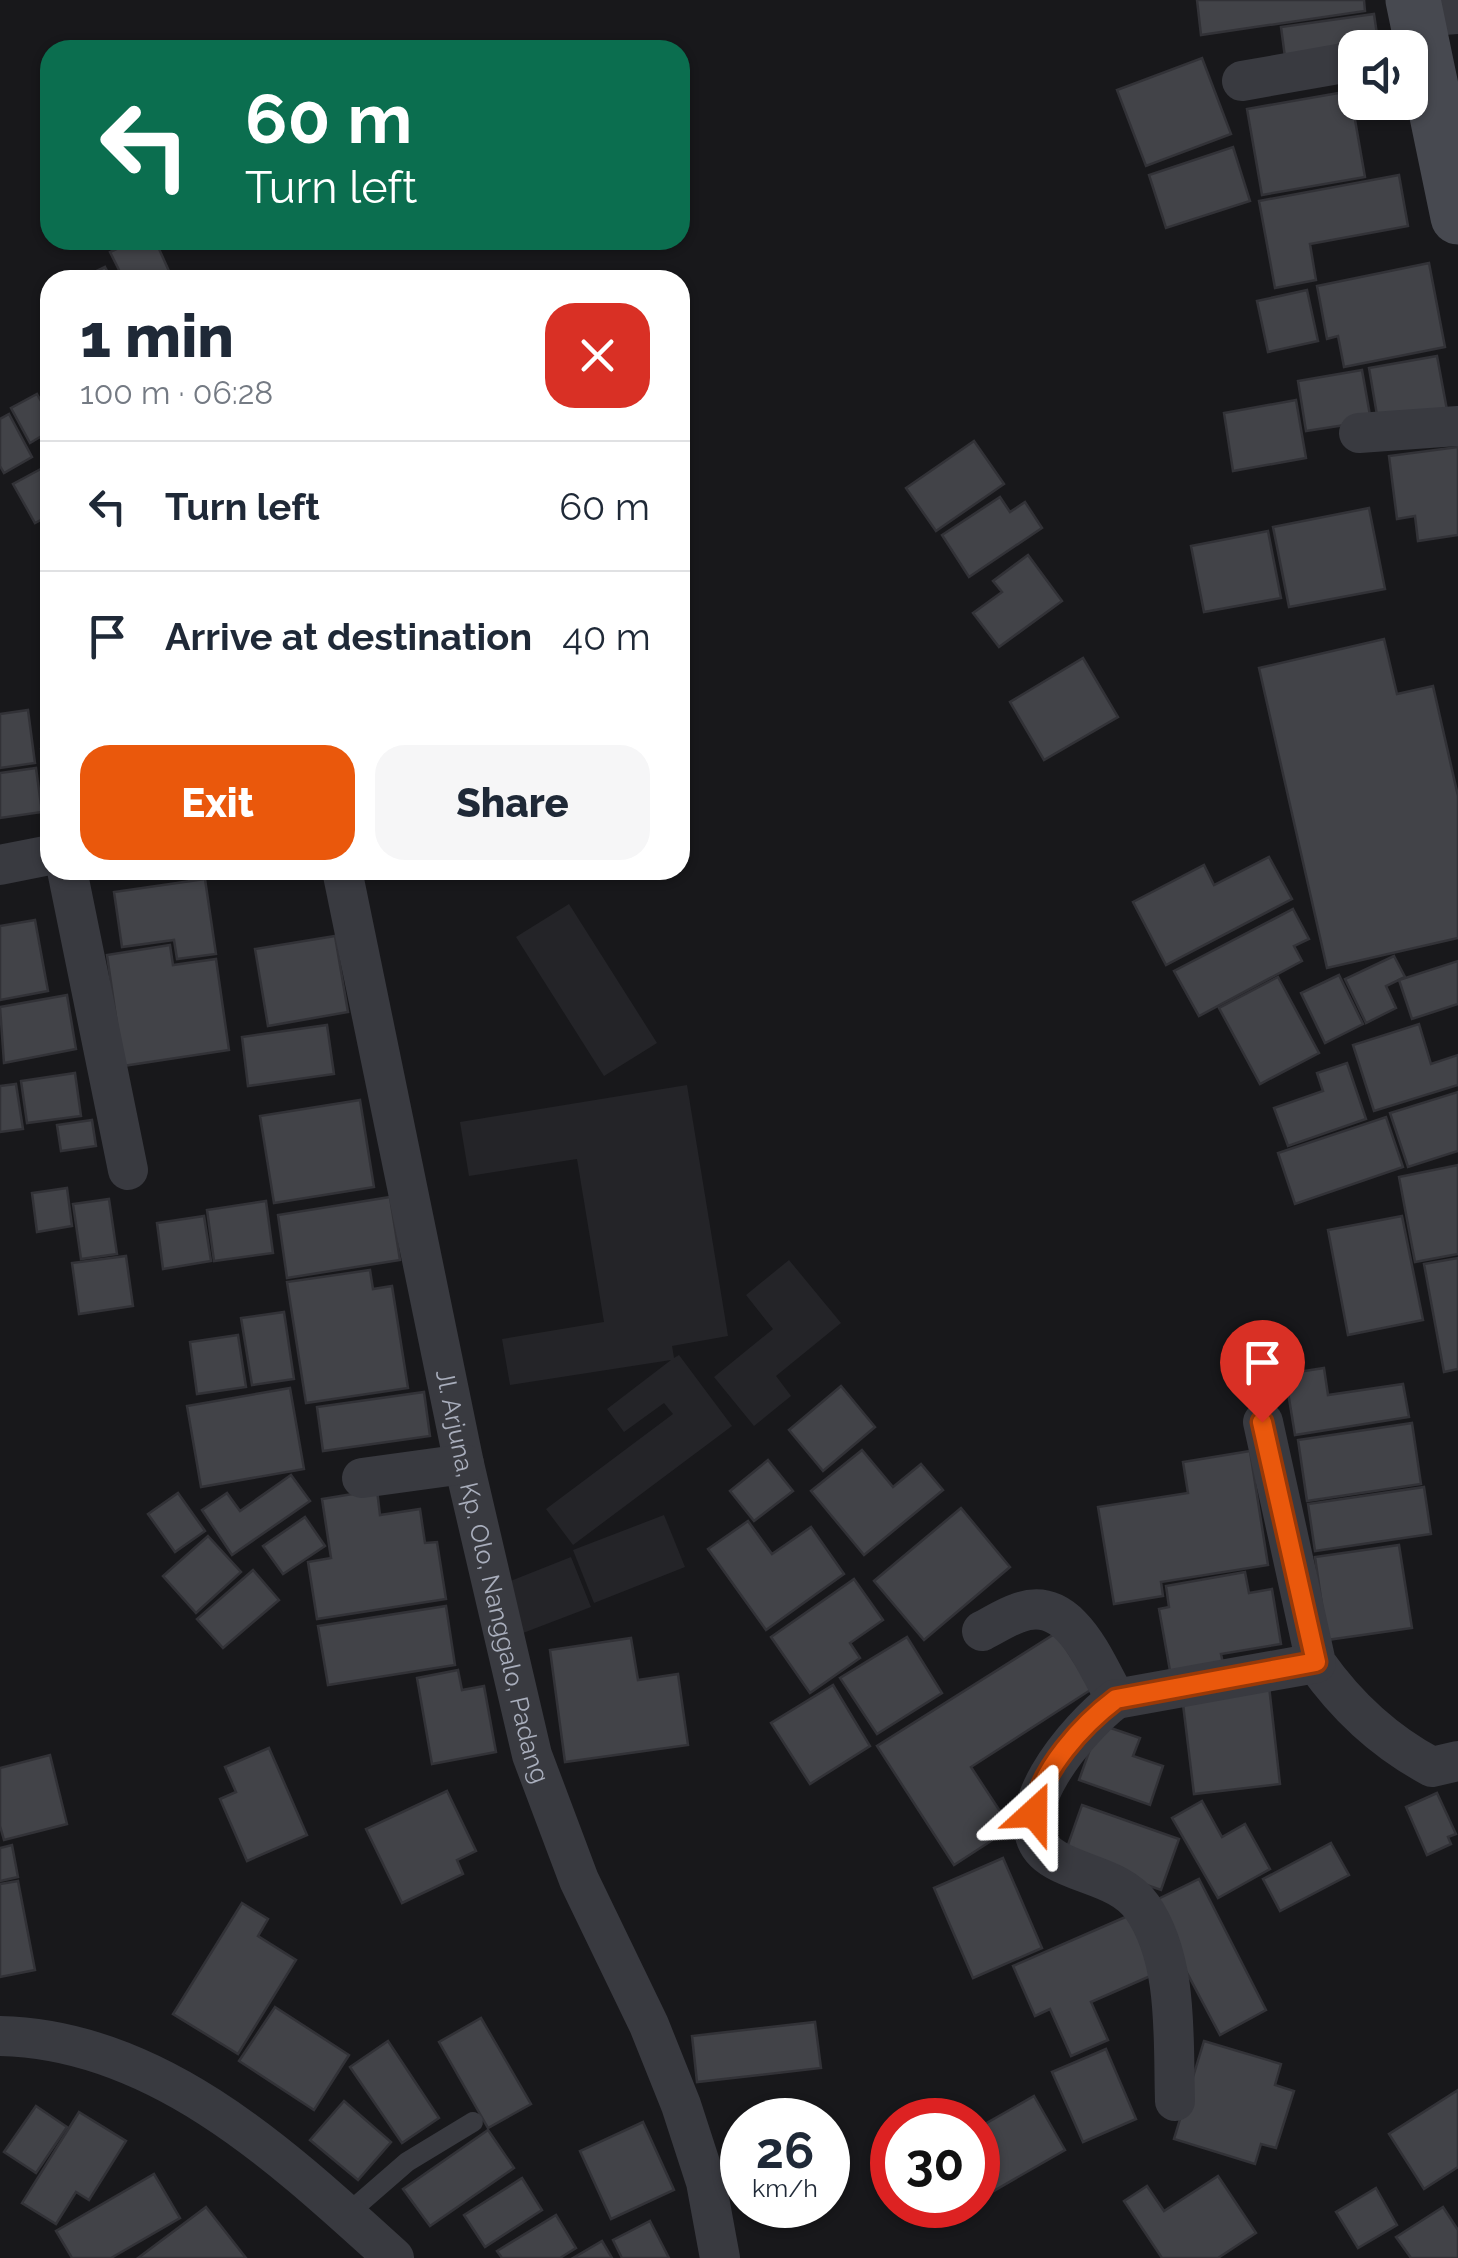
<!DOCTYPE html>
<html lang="en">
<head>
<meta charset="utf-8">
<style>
	:root { --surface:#fff; --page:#f6f6f7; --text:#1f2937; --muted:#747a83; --line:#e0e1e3; --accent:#ea580c }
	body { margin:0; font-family:Raleway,sans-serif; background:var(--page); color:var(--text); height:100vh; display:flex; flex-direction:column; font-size:38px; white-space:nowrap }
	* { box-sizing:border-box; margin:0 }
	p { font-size:32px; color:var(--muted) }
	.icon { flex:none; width:55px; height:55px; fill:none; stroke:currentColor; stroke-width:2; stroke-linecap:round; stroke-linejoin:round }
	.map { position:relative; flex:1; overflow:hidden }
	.sheet { position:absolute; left:40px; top:270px; width:650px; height:610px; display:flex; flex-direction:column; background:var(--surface); border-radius:30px; box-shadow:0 2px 8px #0004 }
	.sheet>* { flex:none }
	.hud { position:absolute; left:40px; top:40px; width:650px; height:210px; border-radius:30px; box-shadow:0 2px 8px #0004; background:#0b6e4f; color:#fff; overflow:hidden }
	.fabs { position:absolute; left:1338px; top:30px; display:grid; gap:20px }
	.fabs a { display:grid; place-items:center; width:90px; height:90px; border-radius:20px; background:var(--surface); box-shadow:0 2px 8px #0004; font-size:50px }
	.speed { position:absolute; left:720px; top:2098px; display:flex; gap:20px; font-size:50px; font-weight:700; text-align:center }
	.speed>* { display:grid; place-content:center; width:130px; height:130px; border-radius:50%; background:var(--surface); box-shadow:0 2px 8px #0004; line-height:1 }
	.speed small { font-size:25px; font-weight:400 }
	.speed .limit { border:15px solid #d22; background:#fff; color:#111 }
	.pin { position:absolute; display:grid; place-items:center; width:85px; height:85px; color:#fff; margin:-102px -42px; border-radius:50% 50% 50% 0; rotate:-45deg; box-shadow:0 0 10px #0007 }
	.pin .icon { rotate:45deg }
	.me { position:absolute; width:110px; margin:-55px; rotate:24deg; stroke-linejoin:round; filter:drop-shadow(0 0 8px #0008) }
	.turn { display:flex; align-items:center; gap:35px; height:210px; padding:0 40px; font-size:45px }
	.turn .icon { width:130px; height:130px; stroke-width:2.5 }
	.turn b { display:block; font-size:70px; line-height:85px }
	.round { display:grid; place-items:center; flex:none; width:105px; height:105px; border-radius:30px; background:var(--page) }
	.head { display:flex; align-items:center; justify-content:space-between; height:170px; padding:0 40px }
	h1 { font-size:60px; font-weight:800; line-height:75px }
	.cta { display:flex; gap:20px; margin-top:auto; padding:20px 40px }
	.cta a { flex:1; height:115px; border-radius:30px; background:var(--accent); color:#fff; font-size:40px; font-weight:800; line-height:115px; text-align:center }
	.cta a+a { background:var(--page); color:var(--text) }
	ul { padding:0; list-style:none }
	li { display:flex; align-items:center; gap:30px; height:130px; padding:0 40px; border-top:2px solid var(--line) }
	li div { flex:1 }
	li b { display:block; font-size:38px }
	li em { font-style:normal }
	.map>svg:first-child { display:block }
</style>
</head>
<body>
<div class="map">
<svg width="1458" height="2258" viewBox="0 0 1458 2258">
	<rect width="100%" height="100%" fill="#18181b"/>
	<g fill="#242428">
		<path d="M 569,904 L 657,1043 L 604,1076 L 516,937 Z"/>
		<path d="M 687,1085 L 728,1336 L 672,1346 L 674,1358 L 679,1355 L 732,1426 L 573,1545 L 546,1509 L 673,1414 L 664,1403 L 624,1432 L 607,1409 L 671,1360 L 510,1385 L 502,1339 L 604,1322 L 577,1159 L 469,1176 L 460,1122 Z"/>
		<path d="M 789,1260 L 841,1323 L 776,1376 L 791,1396 L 754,1426 L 714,1377 L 773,1329 L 746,1295 Z"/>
		<path d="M 664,1515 L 685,1567 L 594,1603 L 573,1550 Z"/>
		<path d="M 571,1557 L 591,1607 L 523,1633 L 503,1584 Z"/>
	</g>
	<g fill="#424348" stroke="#323237" stroke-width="2.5">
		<path d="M 1197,0 L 1364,0 L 1365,11 L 1201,35 Z"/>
		<path d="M 1374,14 L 1379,48 L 1355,48 L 1286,65 L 1281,27 Z"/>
		<path d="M 1202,58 L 1231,134 L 1146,166 L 1117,90 Z"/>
		<path d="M 1350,91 L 1365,177 L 1262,195 L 1247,109 Z"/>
		<path d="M 1233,147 L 1250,201 L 1166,228 L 1149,175 Z"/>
		<path d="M 1399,175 L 1408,226 L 1310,244 L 1316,280 L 1275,288 L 1259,201 Z"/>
		<path d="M 136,240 L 155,240 L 173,280 L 124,280 L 110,252 Z"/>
		<path d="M 1429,263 L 1445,347 L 1344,367 L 1338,336 L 1327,339 L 1317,286 Z"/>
		<path d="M 105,267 L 112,280 L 78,280 Z"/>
		<path d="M 1307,290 L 1318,341 L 1268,352 L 1257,301 Z"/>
		<path d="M 1437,356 L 1447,410 L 1378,421 L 1369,368 Z"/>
		<path d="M 1362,370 L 1371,421 L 1306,431 L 1298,381 Z"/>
		<path d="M 37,394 L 50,417 L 50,431 L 30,443 L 11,408 Z"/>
		<path d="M 1296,400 L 1306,458 L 1233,471 L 1224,413 Z"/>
		<path d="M 9,414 L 32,457 L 4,473 L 0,466 L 0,419 Z"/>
		<path d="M 974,441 L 1004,484 L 936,531 L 906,488 Z"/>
		<path d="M 1458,447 L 1458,535 L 1418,541 L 1415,516 L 1397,519 L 1389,456 Z"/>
		<path d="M 50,464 L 50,515 L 35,523 L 13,484 Z"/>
		<path d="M 1000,497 L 1010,512 L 1025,502 L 1042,528 L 969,577 L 942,535 Z"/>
		<path d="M 1369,508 L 1385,589 L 1289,607 L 1273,527 Z"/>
		<path d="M 1268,531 L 1281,598 L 1204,612 L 1191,546 Z"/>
		<path d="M 1028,555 L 1062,601 L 999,647 L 973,613 L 1002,592 L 993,581 Z"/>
		<path d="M 1384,639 L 1397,694 L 1433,686 L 1458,796 L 1458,938 L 1327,968 L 1259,668 Z"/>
		<path d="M 1083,658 L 1118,717 L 1044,760 L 1010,702 Z"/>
		<path d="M 28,710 L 35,763 L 0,768 L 0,714 Z"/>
		<path d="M 50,747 L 50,804 L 41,749 Z"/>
		<path d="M 36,768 L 42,812 L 0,818 L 0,773 Z"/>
		<path d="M 1269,857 L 1292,899 L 1166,965 L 1133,902 L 1204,865 L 1214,885 Z"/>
		<path d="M 205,879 L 216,954 L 177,959 L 174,940 L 122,947 L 114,892 Z"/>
		<path d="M 1293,909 L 1309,939 L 1294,946 L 1302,961 L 1199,1016 L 1174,971 Z"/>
		<path d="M 35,920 L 48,991 L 0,1000 L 0,926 Z"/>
		<path d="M 335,936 L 348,1012 L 268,1026 L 255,949 Z"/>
		<path d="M 170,945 L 173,965 L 216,959 L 229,1050 L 123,1066 L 107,955 Z"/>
		<path d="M 1394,956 L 1405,977 L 1386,986 L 1396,1008 L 1366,1023 L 1345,979 Z"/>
		<path d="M 1458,961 L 1458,1004 L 1412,1019 L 1399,980 Z"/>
		<path d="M 1339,975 L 1363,1024 L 1325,1043 L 1301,993 Z"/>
		<path d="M 1278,977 L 1319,1053 L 1260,1084 L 1219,1008 Z"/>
		<path d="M 67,995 L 76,1049 L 4,1063 L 0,1007 Z"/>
		<path d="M 1419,1024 L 1431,1064 L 1458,1055 L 1458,1085 L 1374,1111 L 1353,1045 Z"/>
		<path d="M 327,1025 L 334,1074 L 248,1086 L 242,1037 Z"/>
		<path d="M 1347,1063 L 1366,1119 L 1288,1146 L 1274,1108 L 1323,1091 L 1317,1073 Z"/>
		<path d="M 75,1073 L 81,1116 L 27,1123 L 21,1081 Z"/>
		<path d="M 16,1084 L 23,1129 L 0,1132 L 0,1086 Z"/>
		<path d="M 1458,1092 L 1458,1151 L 1408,1167 L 1390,1113 Z"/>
		<path d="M 360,1100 L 374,1187 L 274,1203 L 260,1116 Z"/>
		<path d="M 1386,1117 L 1403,1167 L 1295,1204 L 1278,1153 Z"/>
		<path d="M 92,1120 L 96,1146 L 61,1151 L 57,1125 Z"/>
		<path d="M 1458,1165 L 1458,1254 L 1415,1262 L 1399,1177 Z"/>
		<path d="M 67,1188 L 72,1226 L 37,1232 L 32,1193 Z"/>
		<path d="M 390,1197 L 400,1260 L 287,1278 L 278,1215 Z"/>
		<path d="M 109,1199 L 117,1254 L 81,1259 L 73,1204 Z"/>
		<path d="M 266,1201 L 273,1253 L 214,1261 L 207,1210 Z"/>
		<path d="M 204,1216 L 211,1261 L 163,1269 L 157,1223 Z"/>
		<path d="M 1402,1216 L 1423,1320 L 1348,1335 L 1328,1230 Z"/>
		<path d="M 126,1256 L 133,1306 L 79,1314 L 72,1263 Z"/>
		<path d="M 1458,1258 L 1458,1369 L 1444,1372 L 1424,1264 Z"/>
		<path d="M 370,1270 L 373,1289 L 392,1286 L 408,1388 L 306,1403 L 287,1282 Z"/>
		<path d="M 284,1312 L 294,1379 L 252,1385 L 241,1318 Z"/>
		<path d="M 238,1335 L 246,1387 L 197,1394 L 190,1342 Z"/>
		<path d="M 1324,1368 L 1328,1395 L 1403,1384 L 1409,1417 L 1295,1435 L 1285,1374 Z"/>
		<path d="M 841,1386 L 875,1427 L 823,1471 L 789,1430 Z"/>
		<path d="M 290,1388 L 304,1469 L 201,1487 L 187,1406 Z"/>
		<path d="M 424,1392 L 430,1436 L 323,1451 L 317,1407 Z"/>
		<path d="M 1412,1423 L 1421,1484 L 1307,1501 L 1298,1440 Z"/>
		<path d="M 862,1450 L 893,1487 L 921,1464 L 943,1490 L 864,1555 L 811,1491 Z"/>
		<path d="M 1250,1451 L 1268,1565 L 1161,1582 L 1163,1596 L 1114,1604 L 1098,1507 L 1188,1493 L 1183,1462 Z"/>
		<path d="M 768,1460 L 793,1491 L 754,1521 L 730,1491 Z"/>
		<path d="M 291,1475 L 310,1501 L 232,1555 L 202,1510 L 227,1493 L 240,1511 Z"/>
		<path d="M 1424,1487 L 1431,1534 L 1315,1551 L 1308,1504 Z"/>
		<path d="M 377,1490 L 380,1515 L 420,1509 L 425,1543 L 437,1542 L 446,1599 L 317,1619 L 308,1562 L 331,1558 L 322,1499 Z"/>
		<path d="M 178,1493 L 205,1531 L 175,1552 L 148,1514 Z"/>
		<path d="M 961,1508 L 1010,1567 L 924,1640 L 874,1581 Z"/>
		<path d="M 305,1517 L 325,1546 L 283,1574 L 263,1546 Z"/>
		<path d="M 748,1521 L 772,1554 L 811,1527 L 844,1574 L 766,1630 L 708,1549 Z"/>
		<path d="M 208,1536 L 241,1572 L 196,1613 L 163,1576 Z"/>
		<path d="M 1399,1545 L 1412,1628 L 1327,1640 L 1315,1557 Z"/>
		<path d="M 253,1570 L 279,1600 L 223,1648 L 197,1619 Z"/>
		<path d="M 1245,1572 L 1249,1593 L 1272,1589 L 1281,1644 L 1221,1654 L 1225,1673 L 1172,1682 L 1159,1609 L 1169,1607 L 1166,1586 Z"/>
		<path d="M 854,1579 L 883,1620 L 850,1643 L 860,1658 L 810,1693 L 771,1637 Z"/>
		<path d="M 446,1606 L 455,1665 L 328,1685 L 318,1626 Z"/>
		<path d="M 1056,1633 L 1092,1689 L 971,1767 L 1011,1828 L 954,1865 L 877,1746 Z"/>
		<path d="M 907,1637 L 942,1693 L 877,1734 L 840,1678 Z"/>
		<path d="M 631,1638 L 638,1680 L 678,1674 L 688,1745 L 565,1762 L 550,1650 Z"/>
		<path d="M 458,1670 L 462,1690 L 484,1686 L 496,1752 L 432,1764 L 417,1678 Z"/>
		<path d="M 833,1685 L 870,1746 L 810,1784 L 771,1723 Z"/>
		<path d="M 1269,1686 L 1280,1784 L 1194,1794 L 1182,1696 Z"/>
		<path d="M 1099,1724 L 1140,1738 L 1133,1756 L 1163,1766 L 1150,1805 L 1079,1780 Z"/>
		<path d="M 269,1748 L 307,1835 L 247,1861 L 220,1799 L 236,1792 L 225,1767 Z"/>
		<path d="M 50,1755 L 67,1824 L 4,1840 L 0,1826 L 0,1768 Z"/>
		<path d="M 447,1791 L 476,1851 L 457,1860 L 463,1874 L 402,1903 L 366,1829 Z"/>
		<path d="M 1437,1793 L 1456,1834 L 1448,1837 L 1451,1844 L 1427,1855 L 1406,1807 Z"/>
		<path d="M 1202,1801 L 1222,1837 L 1245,1824 L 1270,1869 L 1218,1898 L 1172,1818 Z"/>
		<path d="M 1082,1805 L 1179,1839 L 1161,1890 L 1064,1856 Z"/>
		<path d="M 1331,1843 L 1349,1875 L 1280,1911 L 1263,1879 Z"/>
		<path d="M 12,1845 L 18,1877 L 0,1881 L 0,1848 Z"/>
		<path d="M 1003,1858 L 1042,1948 L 973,1978 L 934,1888 Z"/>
		<path d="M 1199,1879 L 1266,2010 L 1220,2035 L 1150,1903 Z"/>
		<path d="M 18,1881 L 35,1970 L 0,1977 L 0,1884 Z"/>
		<path d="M 242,1903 L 268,1919 L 258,1936 L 296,1960 L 238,2054 L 173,2014 Z"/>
		<path d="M 1130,1915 L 1155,1974 L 1091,2002 L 1108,2040 L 1071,2056 L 1050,2009 L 1035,2016 L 1013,1966 Z"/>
		<path d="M 275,2007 L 349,2055 L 314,2110 L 239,2061 Z"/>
		<path d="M 481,2018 L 531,2104 L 488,2128 L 439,2042 Z"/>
		<path d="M 815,2022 L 821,2068 L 697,2082 L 692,2036 Z"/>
		<path d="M 388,2041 L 439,2118 L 402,2143 L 350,2067 Z"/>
		<path d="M 1204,2041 L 1281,2064 L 1275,2085 L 1294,2091 L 1276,2148 L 1261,2144 L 1255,2164 L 1174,2139 Z"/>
		<path d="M 1106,2049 L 1136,2119 L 1083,2142 L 1052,2072 Z"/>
		<path d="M 1458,2090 L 1458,2167 L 1424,2189 L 1389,2134 Z"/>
		<path d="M 1034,2096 L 1065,2150 L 978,2200 L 978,2128 Z"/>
		<path d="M 344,2101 L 391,2142 L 358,2180 L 310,2140 Z"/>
		<path d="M 36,2106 L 67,2127 L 36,2173 L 4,2152 Z"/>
		<path d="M 79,2112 L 126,2141 L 89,2200 L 76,2192 L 56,2224 L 22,2203 Z"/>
		<path d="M 643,2122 L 674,2190 L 611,2219 L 580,2151 Z"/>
		<path d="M 488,2130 L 514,2168 L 430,2226 L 403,2189 Z"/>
		<path d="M 154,2174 L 180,2218 L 111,2258 L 72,2258 L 56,2231 Z"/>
		<path d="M 1218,2176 L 1256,2233 L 1218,2258 L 1162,2258 L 1124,2201 L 1147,2186 L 1164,2211 Z"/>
		<path d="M 522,2178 L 542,2210 L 485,2247 L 464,2215 Z"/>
		<path d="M 1376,2188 L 1397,2225 L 1358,2248 L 1336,2212 Z"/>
		<path d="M 206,2207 L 246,2258 L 138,2258 Z"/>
		<path d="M 1443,2207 L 1458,2230 L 1458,2258 L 1411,2258 L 1396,2237 Z"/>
		<path d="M 556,2215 L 576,2248 L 560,2258 L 502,2258 L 497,2251 Z"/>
		<path d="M 650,2221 L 669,2258 L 622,2258 L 613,2240 Z"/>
		<path d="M 602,2241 L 612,2258 L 573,2258 Z"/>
	</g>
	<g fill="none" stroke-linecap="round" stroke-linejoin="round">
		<path stroke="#393a40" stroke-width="20" d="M 346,2215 L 407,2162 L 473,2122"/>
		<g stroke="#393a40" stroke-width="40">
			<path d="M 1416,17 L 1458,14"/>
			<path d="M 1242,81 L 1355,61"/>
			<path d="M 1359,433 L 1458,426"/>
			<path d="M 0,865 L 50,855"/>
			<path d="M 67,870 L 128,1170"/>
			<path id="s1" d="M 342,870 L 464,1464 L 532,1755 L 579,1880 L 649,2025 L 681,2105 L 706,2182 L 720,2258"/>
			<path d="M 1263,1422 L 1316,1663 C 1347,1707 1385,1742 1432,1767 L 1458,1761"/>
			<path d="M 362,1478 L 464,1464"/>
			<path d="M 982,1631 C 994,1625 1006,1617 1018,1613 C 1071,1593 1095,1664 1116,1699 L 1316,1663"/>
			<path d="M 1116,1699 C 1081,1725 992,1824 1056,1860 C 1084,1876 1122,1879 1142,1907 C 1179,1960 1173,2039 1175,2101"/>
			<path d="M 0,2036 C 158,2039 284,2158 394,2258"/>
		</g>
		<path stroke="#474950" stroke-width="55" d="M 1413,0 L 1458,217"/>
	</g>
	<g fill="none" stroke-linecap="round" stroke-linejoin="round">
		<g stroke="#983908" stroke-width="25">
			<path id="route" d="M 1034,1813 C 1040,1770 1083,1724 1116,1699 L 1316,1662 L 1262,1422"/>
		</g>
		<use href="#route" stroke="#ea580c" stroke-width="18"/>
	</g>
	<g text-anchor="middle" stroke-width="8" stroke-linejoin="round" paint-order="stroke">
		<g font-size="25" fill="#a9aebc" stroke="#131316">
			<text dy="9" stroke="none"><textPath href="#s1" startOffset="722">Jl. Arjuna, Kp. Olo, Nanggalo, Padang</textPath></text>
		</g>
	</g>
</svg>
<div class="fabs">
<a><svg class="icon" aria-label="sound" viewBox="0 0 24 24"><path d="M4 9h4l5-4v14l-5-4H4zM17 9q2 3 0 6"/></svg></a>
</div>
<div class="speed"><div>26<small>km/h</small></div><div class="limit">30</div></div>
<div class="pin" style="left:1262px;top:1422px;background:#d93025"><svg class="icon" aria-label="arrive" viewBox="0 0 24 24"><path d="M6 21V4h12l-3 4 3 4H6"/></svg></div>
<svg class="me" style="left:1034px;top:1813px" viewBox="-20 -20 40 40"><path d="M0-17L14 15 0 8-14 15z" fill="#ea580c" stroke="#fff" stroke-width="4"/></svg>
<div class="hud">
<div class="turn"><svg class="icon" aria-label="left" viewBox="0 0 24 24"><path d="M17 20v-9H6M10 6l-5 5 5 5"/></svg><div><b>60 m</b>Turn left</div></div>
</div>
<section class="sheet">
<div class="head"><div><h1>1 min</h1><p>100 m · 06:28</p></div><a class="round" style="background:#d93025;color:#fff"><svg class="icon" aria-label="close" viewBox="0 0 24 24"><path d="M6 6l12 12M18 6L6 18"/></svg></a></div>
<ul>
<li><svg class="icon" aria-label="left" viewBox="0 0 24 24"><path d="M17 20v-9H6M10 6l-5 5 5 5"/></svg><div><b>Turn left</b></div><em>60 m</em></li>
<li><svg class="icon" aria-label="arrive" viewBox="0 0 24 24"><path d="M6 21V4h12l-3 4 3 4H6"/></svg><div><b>Arrive at destination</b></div><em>40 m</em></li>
</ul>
<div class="cta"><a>Exit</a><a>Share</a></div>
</section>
</div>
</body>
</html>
